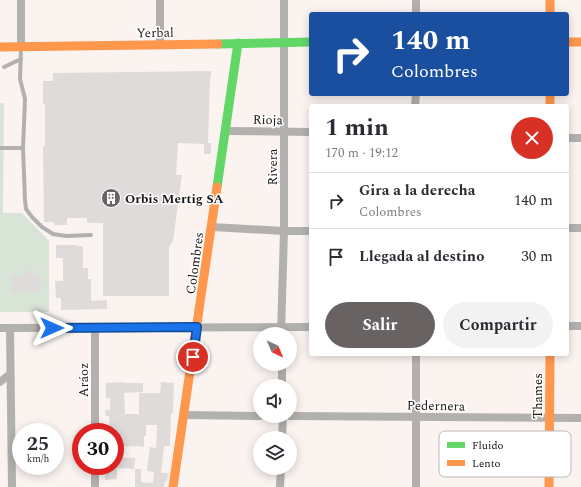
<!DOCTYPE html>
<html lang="es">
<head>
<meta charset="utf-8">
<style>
	:root { --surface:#fff; --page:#f2f2f3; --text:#2b2b33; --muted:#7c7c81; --line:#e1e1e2; --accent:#686362 }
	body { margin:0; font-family:Spectral,serif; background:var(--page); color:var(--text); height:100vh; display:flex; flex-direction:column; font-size:15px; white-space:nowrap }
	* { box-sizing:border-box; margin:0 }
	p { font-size:13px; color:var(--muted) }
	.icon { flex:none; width:22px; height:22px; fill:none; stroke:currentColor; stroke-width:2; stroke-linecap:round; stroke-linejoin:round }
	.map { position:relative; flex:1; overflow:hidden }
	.side { position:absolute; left:309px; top:104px; width:260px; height:252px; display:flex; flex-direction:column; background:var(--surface); border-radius:4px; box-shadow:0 2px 10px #0003 }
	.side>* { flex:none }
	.hud { position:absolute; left:309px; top:12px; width:260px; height:84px; border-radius:4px; box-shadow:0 2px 10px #0003; background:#1a4fa0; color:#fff; overflow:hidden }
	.needle { width:26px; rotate:136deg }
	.tools { position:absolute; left:253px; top:327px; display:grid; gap:8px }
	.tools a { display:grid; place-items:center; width:44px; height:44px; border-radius:50%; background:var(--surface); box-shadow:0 2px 10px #0003; font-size:20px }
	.speed { position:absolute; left:12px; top:423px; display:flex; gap:8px; font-size:20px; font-weight:700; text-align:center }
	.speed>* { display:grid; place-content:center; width:52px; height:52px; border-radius:50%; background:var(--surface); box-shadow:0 2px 10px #0003; line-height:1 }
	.speed small { font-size:10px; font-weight:400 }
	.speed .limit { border:6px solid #d22; background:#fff; color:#111 }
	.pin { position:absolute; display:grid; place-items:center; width:34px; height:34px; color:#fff; margin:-17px; border:2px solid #fff; border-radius:50%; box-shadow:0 1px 4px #0007 }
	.me { position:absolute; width:44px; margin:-22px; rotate:90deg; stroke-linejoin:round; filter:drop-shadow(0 0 3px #0008) }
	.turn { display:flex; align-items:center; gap:14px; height:84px; padding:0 16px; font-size:18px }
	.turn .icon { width:52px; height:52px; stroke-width:2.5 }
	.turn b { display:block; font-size:28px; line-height:34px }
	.round { display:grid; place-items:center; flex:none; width:42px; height:42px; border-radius:21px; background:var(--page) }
	.summary { display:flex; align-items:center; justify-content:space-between; height:68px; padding:0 16px }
	h1 { font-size:24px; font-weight:700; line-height:30px }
	.cta { display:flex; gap:8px; margin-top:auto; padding:8px 16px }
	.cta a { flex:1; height:46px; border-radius:24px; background:var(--accent); color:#fff; font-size:16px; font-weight:700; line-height:46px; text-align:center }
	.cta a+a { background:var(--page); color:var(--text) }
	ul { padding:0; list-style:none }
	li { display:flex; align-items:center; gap:12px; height:56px; padding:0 16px; border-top:1px solid var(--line) }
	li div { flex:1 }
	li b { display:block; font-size:15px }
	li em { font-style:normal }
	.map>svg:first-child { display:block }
</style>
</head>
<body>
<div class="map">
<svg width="581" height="487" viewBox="0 0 581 487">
	<rect width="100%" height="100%" fill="#faf3f0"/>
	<path fill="#d8e4d5" d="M 0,103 L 4,103 L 3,213 L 22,213 L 49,241 L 49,312 L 0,312 Z"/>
	<g fill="#e0dbdb">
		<path d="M 211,71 L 211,78 L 210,78 L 208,143 L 211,143 L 211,154 L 204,154 L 204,144 L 178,143 L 176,175 L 182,175 L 173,241 L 169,247 L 169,296 L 103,296 L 103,223 L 87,223 L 87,218 L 67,218 L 67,225 L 54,225 L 54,222 L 44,222 L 43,146 L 45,146 L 45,104 L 43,104 L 43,81 L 53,81 L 53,73 Z"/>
		<path d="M 56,245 L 77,245 L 77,246 L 83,246 L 83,268 L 88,268 L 88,279 L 91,279 L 91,301 L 107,300 L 107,309 L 61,310 L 61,298 L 56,298 L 55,281 L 63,281 L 63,258 L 56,258 Z"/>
		<path d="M 23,271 L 33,271 L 33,275 L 41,275 L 41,292 L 11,292 L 12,276 L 22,276 Z"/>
		<path d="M 124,382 L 124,383 L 143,383 L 143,392 L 124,393 L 125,414 L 139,414 L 139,393 L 160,393 L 161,382 L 174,383 L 173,413 L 171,413 L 170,446 L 164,446 L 161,473 L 168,473 L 167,481 L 165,481 L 164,487 L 135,487 L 135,469 L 141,469 L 141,482 L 153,483 L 154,472 L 147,471 L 150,447 L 156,448 L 157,425 L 146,425 L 146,436 L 144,436 L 144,447 L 138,446 L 115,447 L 115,432 L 110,432 L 109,416 L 106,416 L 105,410 L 110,410 L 110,398 L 106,398 L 106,383 Z"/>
		<path d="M 115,457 L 135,458 L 134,469 L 117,468 L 117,479 L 105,480 L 105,466 L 115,466 Z"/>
	</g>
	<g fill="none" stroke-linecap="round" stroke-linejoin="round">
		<g stroke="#b3b1af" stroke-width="4">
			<path d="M 21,47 L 20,79 L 25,99 L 23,148 L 25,200 L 26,209 L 32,217 L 42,227 L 53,234 L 66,236 L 91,235"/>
			<path d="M 4,67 L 21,59"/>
			<path d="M 0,148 L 23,148"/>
		</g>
		<g stroke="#b3b1af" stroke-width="8">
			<path d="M 416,0 L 416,14"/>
			<path d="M 160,45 L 160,0"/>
			<path d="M 21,47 L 21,0"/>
			<path d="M 415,106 L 416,94"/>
			<path d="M 225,131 L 311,132"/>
			<path d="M 567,138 L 581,138"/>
			<path d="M 212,227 L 284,231 L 311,231"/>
			<path d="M 567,228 L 581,228"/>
			<path d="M 567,326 L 581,326"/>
			<path d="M 0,328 L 311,327"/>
			<path d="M 10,328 L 12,487"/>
			<path d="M 95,328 L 95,432"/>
			<path d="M 281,334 L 284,231 L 284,0"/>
			<path d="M 282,364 L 282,386"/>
			<path d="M 0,382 L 10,374"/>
			<path d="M 184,415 L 260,416"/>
			<path d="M 290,416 L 581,418"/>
			<path d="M 282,438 L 283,416"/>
			<path d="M 95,466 L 95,487"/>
			<path d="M 280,487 L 281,468"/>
			<path d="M 416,487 L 416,354"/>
		</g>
		<g stroke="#63d668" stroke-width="9">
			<path d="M 218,44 L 311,42"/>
			<path d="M 217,187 L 238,43"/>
		</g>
		<g stroke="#ff974d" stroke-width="9">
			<path d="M 550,0 L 550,14"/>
			<path d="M 567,42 L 581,42"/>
			<path d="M 0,47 L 218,44"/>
			<path d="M 550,94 L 550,106"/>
			<path d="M 173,487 L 217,187"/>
			<path d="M 549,487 L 550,354"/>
		</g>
	</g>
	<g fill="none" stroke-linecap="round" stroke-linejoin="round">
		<g stroke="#114b97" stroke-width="10">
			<path id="route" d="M 52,328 L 197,327 L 193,357"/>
		</g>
		<use href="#route" stroke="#1a73e8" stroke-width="7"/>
	</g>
	<defs>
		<g id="building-disc" transform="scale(1)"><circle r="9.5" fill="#686362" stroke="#fff"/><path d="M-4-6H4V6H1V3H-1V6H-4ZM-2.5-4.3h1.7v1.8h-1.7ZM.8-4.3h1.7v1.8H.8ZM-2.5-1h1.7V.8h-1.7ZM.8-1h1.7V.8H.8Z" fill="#fff"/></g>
	</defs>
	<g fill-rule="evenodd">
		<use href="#building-disc" x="111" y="198"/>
	</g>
	<g text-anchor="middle" stroke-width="3" stroke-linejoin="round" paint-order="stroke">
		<g font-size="13" fill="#1a1615" stroke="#fff">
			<text transform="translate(155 32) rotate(-1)" y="5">Yerbal</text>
			<text transform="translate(268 119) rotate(1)" y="5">Rioja</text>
			<text transform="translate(272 167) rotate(-90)" y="5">Rivera</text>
			<text transform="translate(194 263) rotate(-82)" y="5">Colombres</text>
			<text transform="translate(83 380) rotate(-90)" y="5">Aráoz</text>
			<text transform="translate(537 396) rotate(-90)" y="5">Thames</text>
			<text transform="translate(436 405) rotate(1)" y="5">Pedernera</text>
		</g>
		<g font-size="13" font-weight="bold" fill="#1a1615" stroke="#fff" text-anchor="start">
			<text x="125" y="203">Orbis Mertig SA</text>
		</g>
	</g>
	<rect x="439" y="431" width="132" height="46" rx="6" fill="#fff" stroke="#bab9b9" stroke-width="1"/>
	<rect x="447" y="442" width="18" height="6" fill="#63d668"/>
	<rect x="447" y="460" width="18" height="6" fill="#ff974d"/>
	<g font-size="11" fill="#1a1615">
		<text x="472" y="449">Fluido</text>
		<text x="472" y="467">Lento</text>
	</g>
</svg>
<div class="tools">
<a><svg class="needle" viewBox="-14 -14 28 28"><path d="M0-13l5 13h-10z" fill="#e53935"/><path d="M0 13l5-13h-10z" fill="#7c7c81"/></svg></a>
<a><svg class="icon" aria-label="sound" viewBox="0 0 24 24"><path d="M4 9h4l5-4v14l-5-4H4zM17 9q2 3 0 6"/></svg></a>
<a><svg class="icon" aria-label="layers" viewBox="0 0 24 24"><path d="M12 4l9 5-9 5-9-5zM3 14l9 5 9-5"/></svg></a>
</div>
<div class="speed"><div>25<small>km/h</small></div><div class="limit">30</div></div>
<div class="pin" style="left:193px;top:357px;background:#d93025"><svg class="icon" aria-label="arrive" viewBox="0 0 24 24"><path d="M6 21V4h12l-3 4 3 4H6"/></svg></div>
<svg class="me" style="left:52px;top:328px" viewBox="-20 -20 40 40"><path d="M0-17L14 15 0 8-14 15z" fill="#1a73e8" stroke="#fff" stroke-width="4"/></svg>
<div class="hud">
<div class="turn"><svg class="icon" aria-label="right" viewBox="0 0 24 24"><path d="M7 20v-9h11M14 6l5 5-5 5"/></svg><div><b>140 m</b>Colombres</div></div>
</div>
<section class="side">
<div class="summary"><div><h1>1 min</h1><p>170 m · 19:12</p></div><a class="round" style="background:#d93025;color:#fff"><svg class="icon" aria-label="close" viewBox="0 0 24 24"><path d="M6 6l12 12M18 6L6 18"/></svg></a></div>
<ul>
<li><svg class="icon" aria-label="right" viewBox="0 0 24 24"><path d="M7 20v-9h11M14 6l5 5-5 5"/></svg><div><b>Gira a la derecha</b><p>Colombres</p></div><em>140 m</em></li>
<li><svg class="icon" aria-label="arrive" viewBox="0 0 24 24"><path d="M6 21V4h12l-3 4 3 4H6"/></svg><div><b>Llegada al destino</b></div><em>30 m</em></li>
</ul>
<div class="cta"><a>Salir</a><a>Compartir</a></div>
</section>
</div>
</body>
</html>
